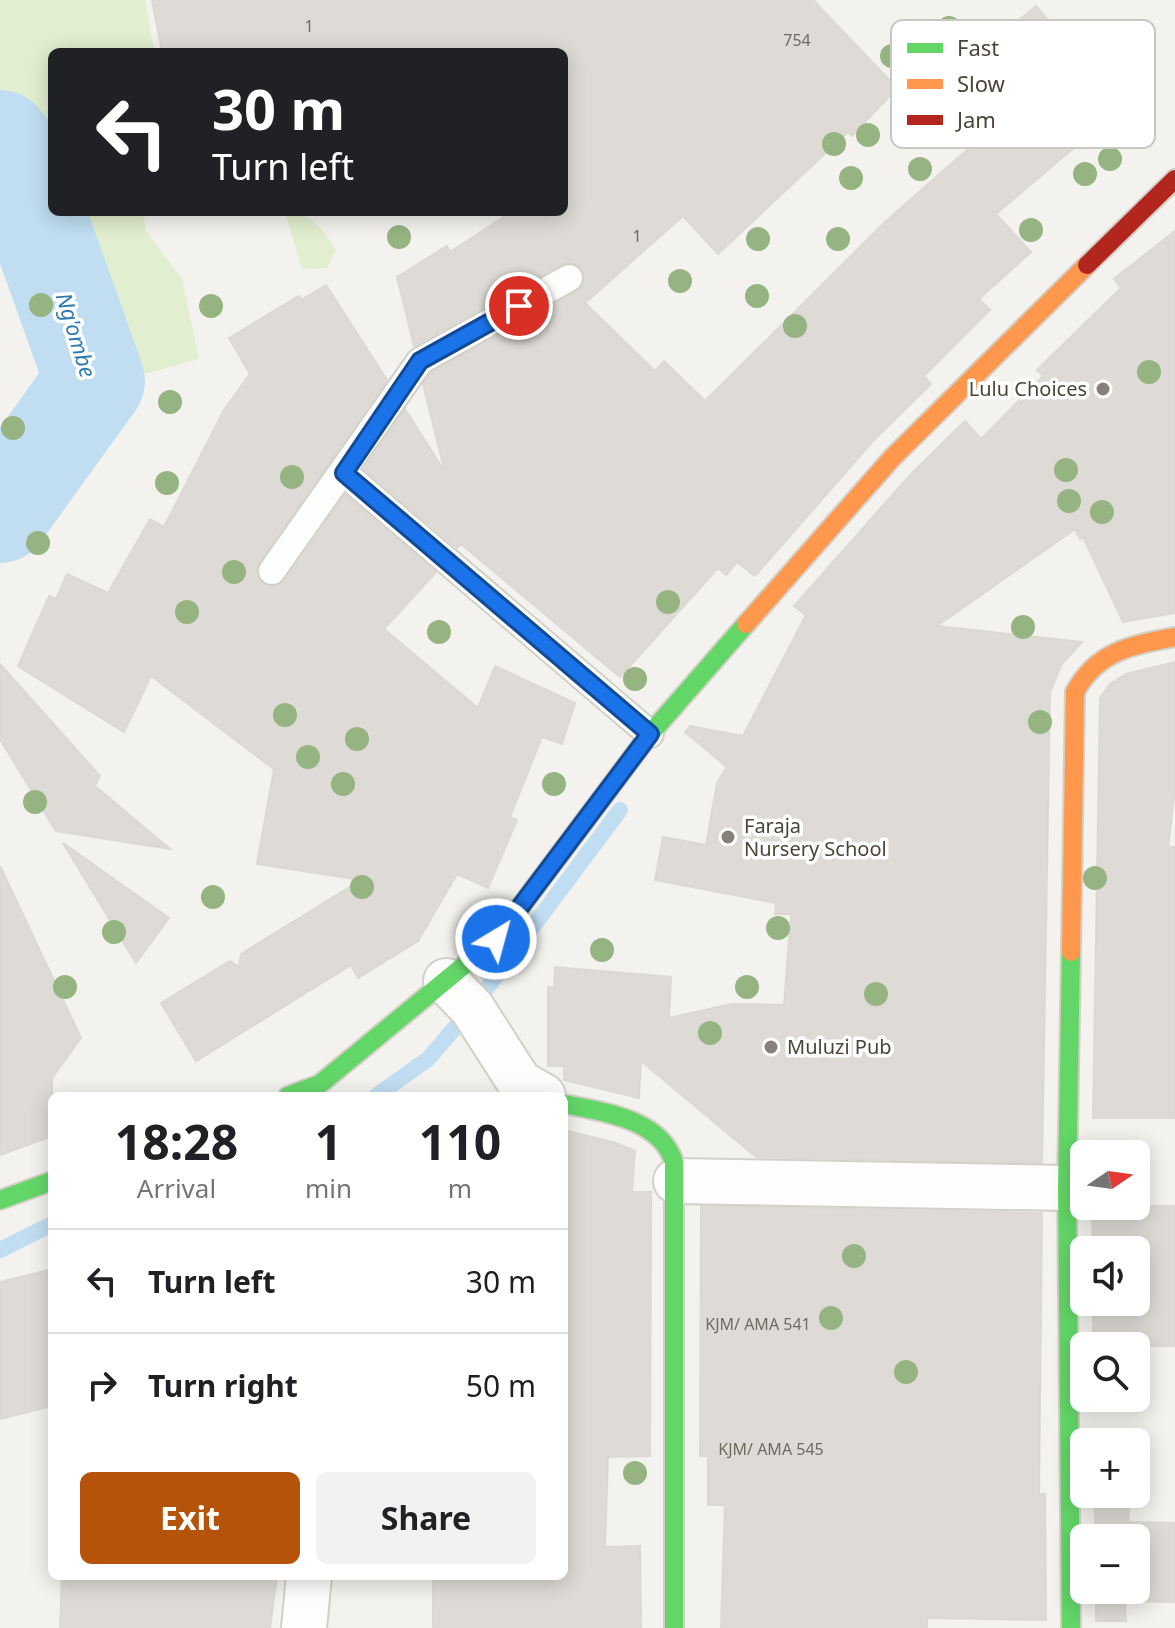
<!DOCTYPE html>
<html lang="en">
<head>
<meta charset="utf-8">
<style>
	:root { --surface:#fff; --page:#f2f2f2; --text:#202124; --muted:#757577; --line:#e0e0e0; --accent:#b45309 }
	body { margin:0; font-family:"Noto Sans",sans-serif; background:var(--page); color:var(--text); height:100vh; display:flex; flex-direction:column; font-size:30px; white-space:nowrap }
	* { box-sizing:border-box; margin:0 }
	p { font-size:26px; color:var(--muted) }
	.icon { flex:none; width:44px; height:44px; fill:none; stroke:currentColor; stroke-width:2; stroke-linecap:round; stroke-linejoin:round }
	.map { position:relative; flex:1; overflow:hidden }
	.sheet { position:absolute; left:48px; top:1092px; width:520px; height:488px; display:flex; flex-direction:column; background:var(--surface); border-radius:12px; box-shadow:0 4px 20px #0003 }
	.sheet>* { flex:none }
	.guide { position:absolute; left:48px; top:48px; width:520px; height:168px; border-radius:12px; box-shadow:0 4px 20px #0003; background:#202124; color:#fff; overflow:hidden }
	.needle { width:52px; rotate:77deg }
	.controls { position:absolute; left:1070px; top:1140px; display:grid; gap:16px }
	.controls a { display:grid; place-items:center; width:80px; height:80px; border-radius:12px; background:var(--surface); box-shadow:0 4px 20px #0003; font-size:40px }
	.pin { position:absolute; display:grid; place-items:center; width:68px; height:68px; color:#fff; margin:-34px; border:4px solid #fff; border-radius:50%; box-shadow:0 2px 8px #0007 }
	.me { position:absolute; width:88px; margin:-44px; rotate:37deg; stroke-linejoin:round; filter:drop-shadow(0 0 6px #0008) }
	.turn { display:flex; align-items:center; gap:28px; height:168px; padding:0 32px; font-size:36px }
	.turn .icon { width:104px; height:104px; stroke-width:2.5 }
	.turn b { display:block; font-size:56px; line-height:68px }
	.eta { display:flex; justify-content:space-evenly; align-items:center; height:136px; text-align:center }
	.eta b { font-size:48px; font-weight:700; line-height:56px }
	.primary-button { display:flex; gap:16px; margin-top:auto; padding:16px 32px }
	.primary-button a { flex:1; height:92px; border-radius:12px; background:var(--accent); color:#fff; font-size:32px; font-weight:700; line-height:92px; text-align:center }
	.primary-button a+a { background:var(--page); color:var(--text) }
	ul { padding:0; list-style:none }
	li { display:flex; align-items:center; gap:24px; height:104px; padding:0 32px; border-top:2px solid var(--line) }
	li div { flex:1 }
	li b { display:block; font-size:30px }
	li em { font-style:normal }
	.map>svg:first-child { display:block }
</style>
</head>
<body>
<div class="map">
<svg width="1175" height="1628" viewBox="0 0 1175 1628">
	<rect width="100%" height="100%" fill="#f4f2ee"/>
	<g fill="#e1eecf">
		<path d="M 0,0 L 145,0 L 154,49 L 151,52 L 52,52 L 52,212 L 143,212 L 146,231 L 182,279 L 199,359 L 78,392 L 65,313 L 28,241 L 0,209 Z"/>
		<path d="M 285,212 C 310,212 324,230 336,250 L 327,268 L 302,269 Z"/>
	</g>
	<g fill="none" stroke-linecap="round" stroke-linejoin="round">
		<g stroke="#c0ddf1" stroke-width="16">
			<path d="M 376,1096 L 428,1059 L 472,1008 L 620,810"/>
			<path d="M 0,1250 L 52,1224"/>
		</g>
		<path stroke="#c0ddf1" stroke-width="100" d="M 0,140 L 16,159 L 95,381 L 0,513"/>
	</g>
	<g fill="#dedbd6" stroke="#dcd9d4" stroke-width="2">
		<path d="M 152,0 L 813,0 L 897,88 L 852,136 L 848,132 L 718,254 L 683,216 L 585,303 L 655,371 L 664,361 L 705,401 L 885,222 L 1009,113 L 967,64 L 1036,6 L 1115,97 L 1087,121 L 1095,130 L 996,214 L 1031,252 L 979,299 L 990,310 L 924,376 L 931,384 L 873,441 L 755,576 L 737,562 L 726,575 L 718,568 L 620,677 L 461,544 L 457,548 L 364,469 L 405,409 L 445,472 L 423,384 L 431,373 L 583,286 L 583,270 L 570,262 L 562,264 L 414,346 L 397,277 L 447,246 L 450,252 L 511,212 L 564,212 L 564,52 L 162,52 Z"/>
		<path d="M 1175,231 L 1175,613 L 1123,622 L 1083,537 L 1080,539 L 1075,529 L 937,626 L 1082,642 L 1061,665 L 1050,692 L 1042,1163 L 756,1157 L 641,1061 L 639,1098 L 564,1080 L 564,1066 L 548,1066 L 548,987 L 554,988 L 555,967 L 671,977 L 669,1018 L 731,1004 L 784,1005 L 791,914 L 775,914 L 776,903 L 655,880 L 663,837 L 706,845 L 717,783 L 727,767 L 685,732 L 690,726 L 743,736 L 806,615 L 794,606 L 910,475 L 965,421 L 981,439 L 1043,376 L 1037,370 L 1121,288 L 1114,279 Z"/>
		<path d="M 326,285 L 387,380 L 259,562 L 258,578 L 271,587 L 285,581 L 345,495 L 436,572 L 384,629 L 478,708 L 495,666 L 575,703 L 562,744 L 542,737 L 510,817 L 517,820 L 488,888 L 457,874 L 418,941 L 358,978 L 351,965 L 196,1061 L 161,1003 L 230,961 L 239,967 L 241,954 L 361,880 L 257,864 L 274,769 L 151,676 L 124,732 L 18,666 L 49,596 L 56,599 L 67,574 L 108,593 L 150,519 L 164,527 L 224,410 L 250,374 L 229,338 L 299,296 L 301,300 Z"/>
		<path d="M 1175,662 L 1175,789 L 1168,847 L 1175,847 L 1175,1118 L 1093,1118 L 1100,698 L 1110,684 L 1126,674 Z"/>
		<path d="M 0,664 L 100,776 L 95,786 L 170,849 L 56,831 L 0,739 Z"/>
		<path d="M 63,843 L 169,918 L 136,963 Z"/>
		<path d="M 0,866 L 81,1038 L 52,1078 L 52,1136 L 0,1155 Z"/>
		<path d="M 564,1130 L 616,1143 L 635,1151 L 632,1192 L 651,1192 L 650,1456 L 608,1457 L 605,1547 L 640,1546 L 641,1628 L 433,1628 L 433,1576 L 564,1576 Z"/>
		<path d="M 701,1206 L 1042,1213 L 1039,1494 L 1045,1494 L 1046,1620 L 927,1618 L 927,1628 L 721,1628 L 725,1505 L 708,1505 L 708,1456 L 700,1456 Z"/>
		<path d="M 1092,1206 L 1175,1206 L 1175,1346 L 1093,1346 L 1093,1302 L 1136,1302 L 1136,1250 L 1093,1250 Z"/>
		<path d="M 52,1269 L 52,1406 L 0,1419 L 0,1282 Z"/>
		<path d="M 1095,1494 L 1130,1494 L 1128,1522 L 1175,1523 L 1175,1602 L 1125,1601 L 1126,1621 L 1096,1621 L 1096,1590 L 1136,1590 L 1136,1538 L 1095,1538 Z"/>
		<path d="M 62,1576 L 277,1576 L 270,1628 L 60,1628 Z"/>
	</g>
	<g fill="none" stroke-linecap="round" stroke-linejoin="round">
		<g stroke="#d2d0cb" stroke-width="30">
			<g id="lane">
				<path d="M 344,473 L 650,734"/>
				<path d="M 272,571 L 420,361 L 569,278"/>
			</g>
		</g>
		<g stroke="#d2d0cb" stroke-width="48">
			<g id="street">
				<path d="M 446,981 L 472,1008 L 520,1083 L 543,1096"/>
				<path d="M 676,1181 L 1067,1188"/>
				<path d="M 304,1628 L 309,1576"/>
			</g>
		</g>
		<g stroke="#d3cfc5" stroke-width="22">
			<g id="fast">
				<path d="M 1071,952 L 1067,1188 L 1071,1628"/>
				<path d="M 288,1096 L 320,1084 L 496,939 L 650,734 L 746,624"/>
				<path d="M 564,1104 C 602,1112 660,1118 674,1162 L 674,1628"/>
				<path d="M 0,1200 L 52,1181"/>
			</g>
		</g>
		<g stroke="#d3cfc5" stroke-width="22">
			<g id="slow">
				<path d="M 746,624 L 892,458 L 1087,265"/>
				<path d="M 1071,952 L 1075,692 C 1097,651 1132,645 1175,637"/>
			</g>
		</g>
		<g stroke="#d3cfc5" stroke-width="22">
			<path id="jam" d="M 1087,265 L 1175,179"/>
		</g>
		<use href="#lane" stroke="#fdfdfc" stroke-width="26"/>
		<use href="#street" stroke="#fdfdfc" stroke-width="44"/>
		<use href="#fast" stroke="#63d668" stroke-width="18"/>
		<use href="#slow" stroke="#ff974d" stroke-width="18"/>
		<use href="#jam" stroke="#b3261e" stroke-width="18"/>
	</g>
	<g fill="#96b382">
		<circle cx="949" cy="28" r="12"/>
		<circle cx="892" cy="56" r="12"/>
		<circle cx="868" cy="135" r="12"/>
		<circle cx="834" cy="144" r="12"/>
		<circle cx="1110" cy="159" r="12"/>
		<circle cx="920" cy="169" r="12"/>
		<circle cx="1085" cy="174" r="12"/>
		<circle cx="851" cy="178" r="12"/>
		<circle cx="1031" cy="230" r="12"/>
		<circle cx="399" cy="237" r="12"/>
		<circle cx="758" cy="239" r="12"/>
		<circle cx="838" cy="239" r="12"/>
		<circle cx="680" cy="281" r="12"/>
		<circle cx="757" cy="296" r="12"/>
		<circle cx="41" cy="305" r="12"/>
		<circle cx="211" cy="306" r="12"/>
		<circle cx="795" cy="326" r="12"/>
		<circle cx="1149" cy="372" r="12"/>
		<circle cx="170" cy="402" r="12"/>
		<circle cx="13" cy="428" r="12"/>
		<circle cx="1066" cy="470" r="12"/>
		<circle cx="292" cy="477" r="12"/>
		<circle cx="167" cy="483" r="12"/>
		<circle cx="1069" cy="501" r="12"/>
		<circle cx="1102" cy="512" r="12"/>
		<circle cx="38" cy="543" r="12"/>
		<circle cx="234" cy="572" r="12"/>
		<circle cx="668" cy="602" r="12"/>
		<circle cx="187" cy="612" r="12"/>
		<circle cx="1023" cy="627" r="12"/>
		<circle cx="439" cy="632" r="12"/>
		<circle cx="635" cy="679" r="12"/>
		<circle cx="285" cy="715" r="12"/>
		<circle cx="1040" cy="722" r="12"/>
		<circle cx="357" cy="739" r="12"/>
		<circle cx="308" cy="757" r="12"/>
		<circle cx="343" cy="784" r="12"/>
		<circle cx="554" cy="784" r="12"/>
		<circle cx="35" cy="802" r="12"/>
		<circle cx="1095" cy="878" r="12"/>
		<circle cx="362" cy="887" r="12"/>
		<circle cx="213" cy="897" r="12"/>
		<circle cx="778" cy="928" r="12"/>
		<circle cx="114" cy="932" r="12"/>
		<circle cx="602" cy="950" r="12"/>
		<circle cx="65" cy="987" r="12"/>
		<circle cx="747" cy="987" r="12"/>
		<circle cx="876" cy="994" r="12"/>
		<circle cx="710" cy="1033" r="12"/>
		<circle cx="854" cy="1256" r="12"/>
		<circle cx="831" cy="1318" r="12"/>
		<circle cx="906" cy="1372" r="12"/>
		<circle cx="635" cy="1473" r="12"/>
	</g>
	<g fill="none" stroke-linecap="round" stroke-linejoin="round">
		<g stroke="#114b97" stroke-width="20">
			<path id="route" d="M 496,939 L 650,734 L 344,473 L 420,361 L 519,306"/>
		</g>
		<use href="#route" stroke="#1a73e8" stroke-width="14"/>
	</g>
	<g fill="#868178" stroke="#fff" stroke-width="3">
		<circle cx="1103" cy="389" r="8"/>
		<circle cx="728" cy="837" r="8"/>
		<circle cx="771" cy="1047" r="8"/>
	</g>
	<g text-anchor="middle" stroke-width="7" stroke-linejoin="round" paint-order="stroke">
		<g font-size="16" fill="#706a61">
			<text x="309" y="32">1</text>
			<text x="797" y="46">754</text>
			<text x="637" y="242">1</text>
			<text x="758" y="1330">KJM/ AMA 541</text>
			<text x="771" y="1455">KJM/ AMA 545</text>
		</g>
		<g font-size="20" fill="#4b4439" stroke="#fff" text-anchor="start">
			<text x="1087" y="396" text-anchor="end">Lulu Choices</text>
			<text x="744" y="833">Faraja<tspan x="744" dy="23">Nursery School</tspan></text>
			<text x="787" y="1054">Muluzi Pub</text>
		</g>
		<g font-size="22" font-style="italic" fill="#2e7ab2" stroke="#fff">
			<text transform="translate(76 335) rotate(73)" y="8">Ng'ombe</text>
		</g>
	</g>
	<rect x="891" y="20" width="264" height="128" rx="12" fill="#fff" stroke="#c9c7c4" stroke-width="2"/>
	<rect x="907" y="43" width="36" height="10" fill="#63d668"/>
	<rect x="907" y="79" width="36" height="10" fill="#ff974d"/>
	<rect x="907" y="115" width="36" height="10" fill="#b3261e"/>
	<g font-size="22" fill="#4b4439">
		<text x="957" y="56">Fast</text>
		<text x="957" y="92">Slow</text>
		<text x="957" y="128">Jam</text>
	</g>
</svg>
<div class="controls">
<a><svg class="needle" viewBox="-14 -14 28 28"><path d="M0-13l5 13h-10z" fill="#e53935"/><path d="M0 13l5-13h-10z" fill="#757577"/></svg></a>
<a><svg class="icon" aria-label="sound" viewBox="0 0 24 24"><path d="M4 9h4l5-4v14l-5-4H4zM17 9q2 3 0 6"/></svg></a>
<a><svg class="icon" aria-label="search" viewBox="0 0 24 24"><circle cx="10" cy="10" r="6"/><path d="M15 15l6 6"/></svg></a>
<a>+</a>
<a>−</a>
</div>
<div class="pin" style="left:519px;top:306px;background:#d93025"><svg class="icon" aria-label="arrive" viewBox="0 0 24 24"><path d="M6 21V4h12l-3 4 3 4H6"/></svg></div>
<svg class="me" style="left:496px;top:939px" viewBox="-20 -20 40 40"><circle r="17" fill="#1a73e8" stroke="#fff" stroke-width="3"/><path d="M0-11L8 9 0 5-8 9z" fill="#fff"/></svg>
<div class="guide">
<div class="turn"><svg class="icon" aria-label="left" viewBox="0 0 24 24"><path d="M17 20v-9H6M10 6l-5 5 5 5"/></svg><div><b>30 m</b>Turn left</div></div>
</div>
<section class="sheet">
<div class="eta">
<div><b>18:28</b><p>Arrival</p></div>
<div><b>1</b><p>min</p></div>
<div><b>110</b><p>m</p></div>
</div>
<ul>
<li><svg class="icon" aria-label="left" viewBox="0 0 24 24"><path d="M17 20v-9H6M10 6l-5 5 5 5"/></svg><div><b>Turn left</b></div><em>30 m</em></li>
<li><svg class="icon" aria-label="right" viewBox="0 0 24 24"><path d="M7 20v-9h11M14 6l5 5-5 5"/></svg><div><b>Turn right</b></div><em>50 m</em></li>
</ul>
<div class="primary-button"><a>Exit</a><a>Share</a></div>
</section>
</div>
</body>
</html>
